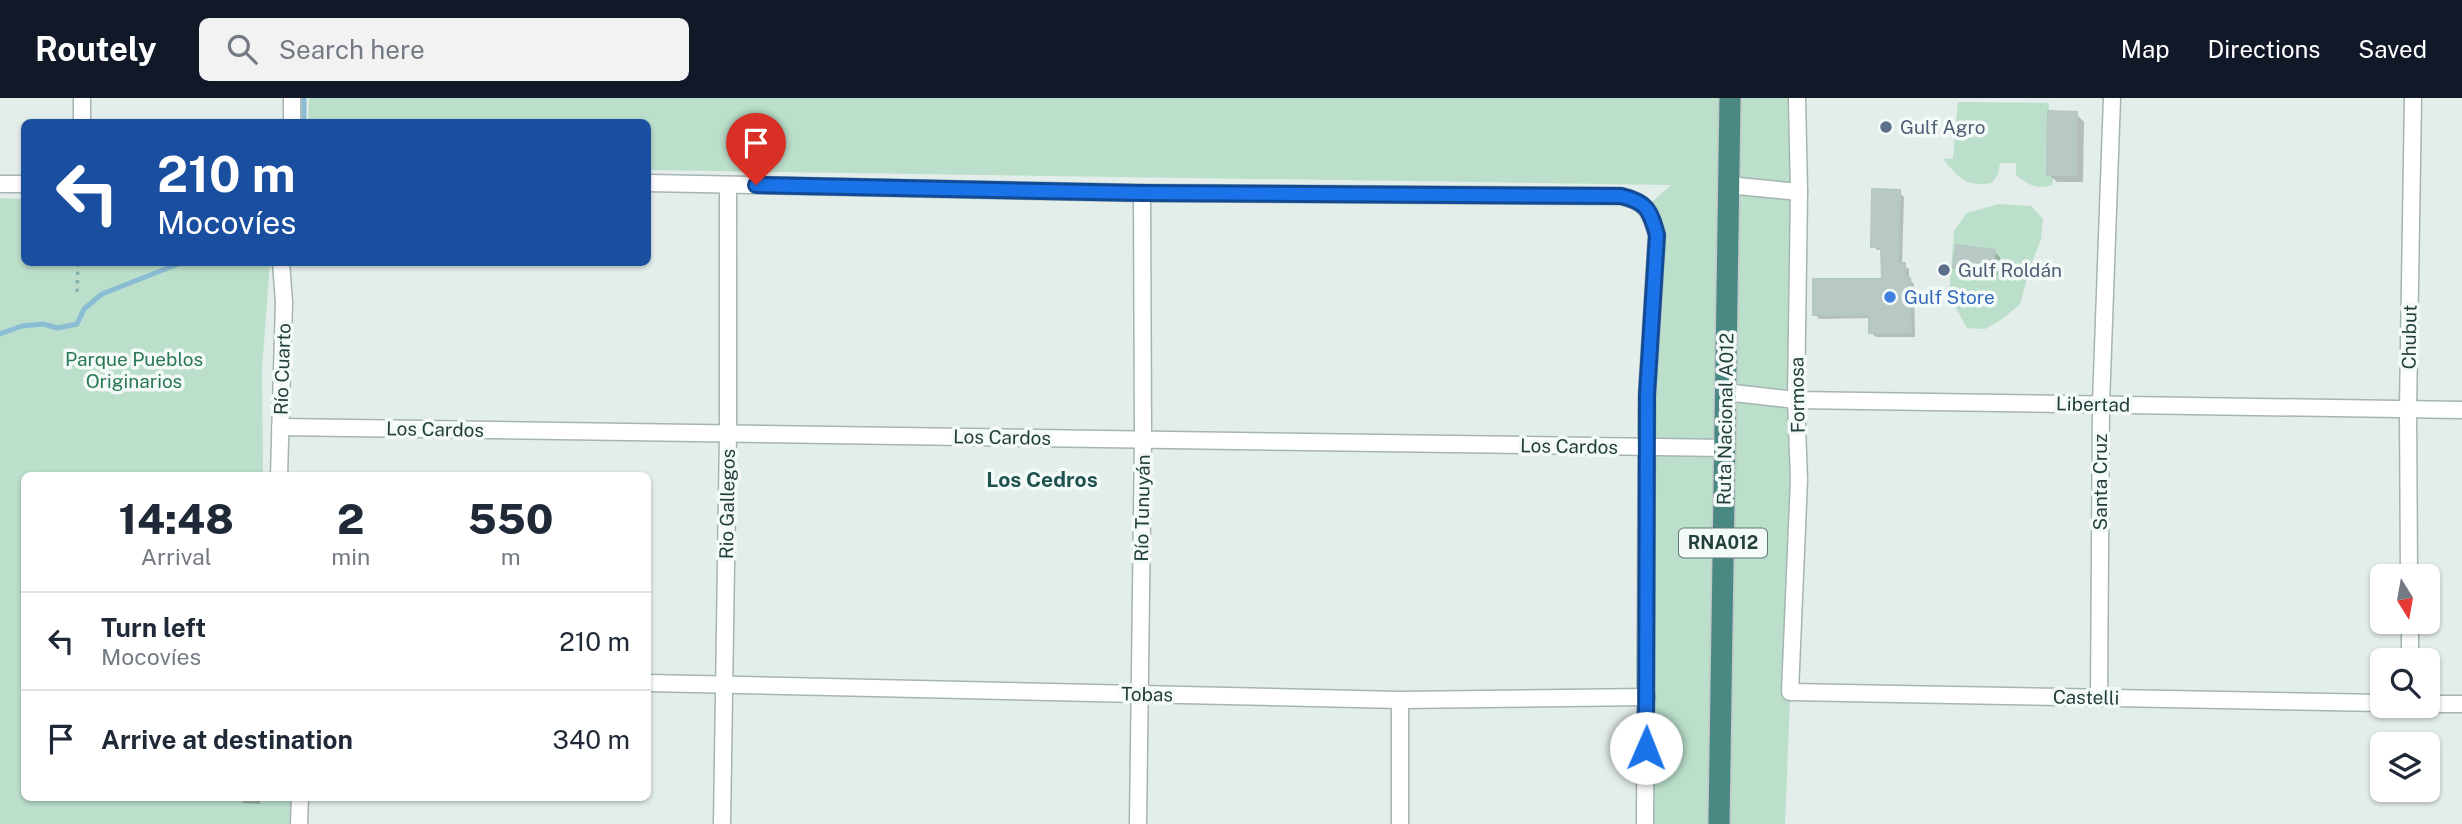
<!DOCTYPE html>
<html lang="en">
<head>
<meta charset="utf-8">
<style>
	:root { --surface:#fff; --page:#f2f2f3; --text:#1f2937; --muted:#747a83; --line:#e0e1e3; --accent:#111827 }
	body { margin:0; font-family:"Public Sans",sans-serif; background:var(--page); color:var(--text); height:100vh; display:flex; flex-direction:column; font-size:26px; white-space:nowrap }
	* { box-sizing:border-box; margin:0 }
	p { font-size:23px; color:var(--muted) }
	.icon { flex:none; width:38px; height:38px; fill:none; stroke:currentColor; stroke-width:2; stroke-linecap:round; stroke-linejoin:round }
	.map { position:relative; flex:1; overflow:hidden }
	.drawer { position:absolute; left:21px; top:374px; width:630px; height:329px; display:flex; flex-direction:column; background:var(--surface); border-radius:10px; box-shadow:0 2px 5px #0004 }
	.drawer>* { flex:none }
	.top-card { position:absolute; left:21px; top:21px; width:630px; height:147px; border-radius:10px; box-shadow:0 2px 5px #0004; background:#1a4fa0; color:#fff; overflow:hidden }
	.needle { width:46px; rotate:169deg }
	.controls { position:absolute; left:2370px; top:466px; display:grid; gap:14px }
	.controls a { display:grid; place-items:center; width:70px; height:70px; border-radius:10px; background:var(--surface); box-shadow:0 2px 5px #0004; font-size:35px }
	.pin { position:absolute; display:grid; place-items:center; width:60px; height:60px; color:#fff; margin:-72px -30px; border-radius:50% 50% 50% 0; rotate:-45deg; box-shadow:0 0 7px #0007 }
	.pin .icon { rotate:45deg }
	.me { position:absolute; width:77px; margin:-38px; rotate:1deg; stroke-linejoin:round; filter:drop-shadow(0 0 5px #0008) }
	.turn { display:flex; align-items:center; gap:24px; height:147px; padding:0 21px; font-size:32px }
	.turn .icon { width:91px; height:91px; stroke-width:2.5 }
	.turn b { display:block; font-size:49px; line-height:60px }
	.eta { display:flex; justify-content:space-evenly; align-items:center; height:119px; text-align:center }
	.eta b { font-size:42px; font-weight:800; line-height:49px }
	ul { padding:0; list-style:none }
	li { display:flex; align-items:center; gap:21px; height:98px; padding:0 21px; border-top:2px solid var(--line) }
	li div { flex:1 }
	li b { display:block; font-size:26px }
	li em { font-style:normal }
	header { display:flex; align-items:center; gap:42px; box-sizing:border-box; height:98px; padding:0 35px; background:var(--accent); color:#fff }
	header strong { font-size:33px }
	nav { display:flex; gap:38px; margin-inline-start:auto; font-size:24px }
	.search { width:490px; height:63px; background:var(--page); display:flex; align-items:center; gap:18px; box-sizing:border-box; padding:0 24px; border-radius:10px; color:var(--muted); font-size:26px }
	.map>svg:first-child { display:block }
</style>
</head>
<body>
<header>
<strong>Routely</strong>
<div class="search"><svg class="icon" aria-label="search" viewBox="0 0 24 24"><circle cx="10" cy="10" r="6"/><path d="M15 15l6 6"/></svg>Search here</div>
<nav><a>Map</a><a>Directions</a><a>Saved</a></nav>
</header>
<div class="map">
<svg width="2462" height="726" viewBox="0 0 2462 726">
	<rect width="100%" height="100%" fill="#e3edea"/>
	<g fill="#bbdfcb">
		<path d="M 309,0 L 1797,0 L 1799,382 L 1785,726 L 1645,726 L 1657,137 L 1646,109 L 1671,87 L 648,72 L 648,24 L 308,24 Z"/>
		<path d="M 1958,4 L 2049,5 L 2047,76 L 2054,77 L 2052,87 C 2037,92 2028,87 2016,77 L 2016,65 L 2000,65 L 1998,76 L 1992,85 C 1965,89 1959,80 1943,61 L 1953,60 Z"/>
		<path d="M 0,100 L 24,101 L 24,164 L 270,165 L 262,271 L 263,378 L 24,378 L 24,700 L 300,700 L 299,726 L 0,726 Z"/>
		<path d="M 1999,106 L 2031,108 L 2043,121 L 2041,142 L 2031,167 L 2020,206 L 2004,220 L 1985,231 L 1967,230 L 1949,198 L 1954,133 L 1967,115 Z"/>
	</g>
	<g fill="#0003">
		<path d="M 2076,16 L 2084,24 L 2083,84 L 2057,84 L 2049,76 Z"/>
		<path d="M 1899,94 L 1904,99 L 1902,167 L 1909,171 L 1909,181 L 1914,186 L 1915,239 L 1876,239 L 1871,235 L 1871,220 L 1819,221 L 1815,216 L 1884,182 L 1883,152 L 1877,152 L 1873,148 Z"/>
		<path d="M 1994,154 L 2000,159 L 1997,179 L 1960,174 L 1955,169 Z"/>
		<path d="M 241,700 L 260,700 L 260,706 L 243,705 Z"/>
	</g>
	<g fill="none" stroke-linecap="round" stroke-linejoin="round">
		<g stroke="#8abcd4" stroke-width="5">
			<path d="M 304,24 L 304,0"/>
			<path d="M 0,236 L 22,228 L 43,226 L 58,230 L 77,226 L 84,211 L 102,196 L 183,164"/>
		</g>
	</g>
	<g fill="#b8c8c4" stroke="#b5c7c3" stroke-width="2">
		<path d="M 2048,13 L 2077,14 L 2076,77 L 2047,77 Z"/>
		<path d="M 1872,91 L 1900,92 L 1898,165 L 1905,165 L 1905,180 L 1910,180 L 1911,235 L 1869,235 L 1869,217 L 1813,217 L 1813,181 L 1882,181 L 1881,149 L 1871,149 Z"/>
		<path d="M 1956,147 L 1995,152 L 1993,175 L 1953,170 Z"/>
	</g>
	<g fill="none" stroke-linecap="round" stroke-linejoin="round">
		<g stroke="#a5b5b2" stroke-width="19">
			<g id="minor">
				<path d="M 1797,0 L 1799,94 L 1796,302 L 1799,382 L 1790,594 L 2382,605"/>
				<path d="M 82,24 L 82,0"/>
				<path d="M 292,24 L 292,0"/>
				<path d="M 648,85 L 1142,95 L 1621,98 C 1646,104 1650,112 1657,137 L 1647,297 L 1645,726"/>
				<path d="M 0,86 L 24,86"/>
				<path d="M 1728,87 L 1799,94"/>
				<path d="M 1725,294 L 1796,302 L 2462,312"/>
				<path d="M 280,329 L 1724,350"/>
				<path d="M 279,378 L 284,204 L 281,164"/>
				<path d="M 2409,478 L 2408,311 L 2413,0"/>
				<path d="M 2410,523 L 2410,562"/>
				<path d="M 648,585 L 1400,602 L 1647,599"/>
				<path d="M 2099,599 L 2101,306 L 2112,0"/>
				<path d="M 2427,606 L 2462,606"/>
				<path d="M 299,726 L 300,700"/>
				<path d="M 722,726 L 728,335 L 728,87"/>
				<path d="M 1138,726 L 1143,342 L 1142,95"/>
				<path d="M 1400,726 L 1400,602"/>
			</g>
		</g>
		<g stroke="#c1c9c8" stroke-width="24">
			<path id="trunk" d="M 1719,726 L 1730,0"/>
		</g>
		<path stroke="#83b2ab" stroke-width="3.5" stroke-dasharray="3.5 5" stroke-linecap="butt" d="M 77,194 L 78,164"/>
		<use href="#minor" stroke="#fff" stroke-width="16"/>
		<use href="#trunk" stroke="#4a8884" stroke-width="21"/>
	</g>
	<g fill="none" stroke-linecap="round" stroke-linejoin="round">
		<g stroke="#114b97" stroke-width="18">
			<path id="route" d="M 756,87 L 1142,95 L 1621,98 C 1647,104 1650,112 1657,137 L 1647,297 L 1646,650"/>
		</g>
		<use href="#route" stroke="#1a73e8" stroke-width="12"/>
	</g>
	<g fill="#5c6f8a" stroke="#f4faf8" stroke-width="2.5">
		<circle cx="1886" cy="29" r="7"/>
		<circle cx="1944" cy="172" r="7"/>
	</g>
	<circle fill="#3f7fe0" stroke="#f4faf8" stroke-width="2.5" cx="1890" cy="199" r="7"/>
	<g text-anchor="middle" stroke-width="7" stroke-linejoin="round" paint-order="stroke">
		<rect fill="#f4faf8" stroke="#617774" stroke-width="2" x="1679" y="430.5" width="88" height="29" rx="5"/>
		<g font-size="18" font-weight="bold" fill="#223f3c">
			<text x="1723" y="451">RNA012</text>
		</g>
		<g font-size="19" fill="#4e5e75" stroke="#f4faf8" text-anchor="start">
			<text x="1900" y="36">Gulf Agro</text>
			<text x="1958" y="179">Gulf Roldán</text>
		</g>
		<g font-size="19" fill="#366cbe" stroke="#f4faf8" text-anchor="start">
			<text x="1904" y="206">Gulf Store</text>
		</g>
		<g font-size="19" fill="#223f3c" stroke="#f4faf8">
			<text transform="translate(2409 239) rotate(-89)" y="7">Chubut</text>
			<text transform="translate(282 271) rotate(-88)" y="7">Río Cuarto</text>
			<text transform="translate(1797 297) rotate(-91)" y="7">Formosa</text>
			<text transform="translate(2093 306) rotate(1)" y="7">Libertad</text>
			<text transform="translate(1725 321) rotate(-89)" y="7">Ruta Nacional A012</text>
			<text transform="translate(435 331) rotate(1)" y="7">Los Cardos</text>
			<text transform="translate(1002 339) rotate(1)" y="7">Los Cardos</text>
			<text transform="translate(1569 348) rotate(1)" y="7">Los Cardos</text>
			<text transform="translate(2100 384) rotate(-90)" y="7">Santa Cruz</text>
			<text transform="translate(727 406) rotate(-89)" y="7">Rio Gallegos</text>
			<text transform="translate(1142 410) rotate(-89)" y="7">Río Tunuyán</text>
			<text transform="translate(1147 596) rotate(1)" y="7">Tobas</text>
			<text transform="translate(2086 599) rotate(1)" y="7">Castelli</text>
		</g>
		<g font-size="19" fill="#2b7855" stroke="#f4faf8">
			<text x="134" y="268">Parque Pueblos<tspan x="134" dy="22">Originarios</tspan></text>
		</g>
		<g font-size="21" font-weight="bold" fill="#1d524e" stroke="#f4faf8">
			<text x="1042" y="389">Los Cedros</text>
		</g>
	</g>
</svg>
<div class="controls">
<a><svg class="needle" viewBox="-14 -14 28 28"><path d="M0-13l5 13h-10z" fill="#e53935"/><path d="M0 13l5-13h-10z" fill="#747a83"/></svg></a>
<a><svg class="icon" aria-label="search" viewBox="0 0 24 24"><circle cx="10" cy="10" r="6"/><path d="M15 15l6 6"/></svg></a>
<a><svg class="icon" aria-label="layers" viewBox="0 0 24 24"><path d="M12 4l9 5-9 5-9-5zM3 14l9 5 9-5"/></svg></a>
</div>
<div class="pin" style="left:756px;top:87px;background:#d93025"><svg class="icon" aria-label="arrive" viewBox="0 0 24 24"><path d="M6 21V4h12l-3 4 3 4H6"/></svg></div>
<svg class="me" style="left:1646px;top:650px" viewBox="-20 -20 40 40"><circle r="19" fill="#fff"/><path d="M0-13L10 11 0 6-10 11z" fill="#1a73e8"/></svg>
<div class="top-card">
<div class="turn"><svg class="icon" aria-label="left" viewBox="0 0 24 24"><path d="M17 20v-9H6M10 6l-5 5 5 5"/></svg><div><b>210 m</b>Mocovíes</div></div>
</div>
<section class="drawer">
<div class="eta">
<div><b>14:48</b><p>Arrival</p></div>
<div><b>2</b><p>min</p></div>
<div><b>550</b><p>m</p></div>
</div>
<ul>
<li><svg class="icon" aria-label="left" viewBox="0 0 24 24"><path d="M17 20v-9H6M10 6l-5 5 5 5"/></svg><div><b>Turn left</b><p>Mocovíes</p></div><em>210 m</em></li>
<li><svg class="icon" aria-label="arrive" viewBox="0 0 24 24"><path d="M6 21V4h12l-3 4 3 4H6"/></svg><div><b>Arrive at destination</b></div><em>340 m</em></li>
</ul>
</section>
</div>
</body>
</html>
